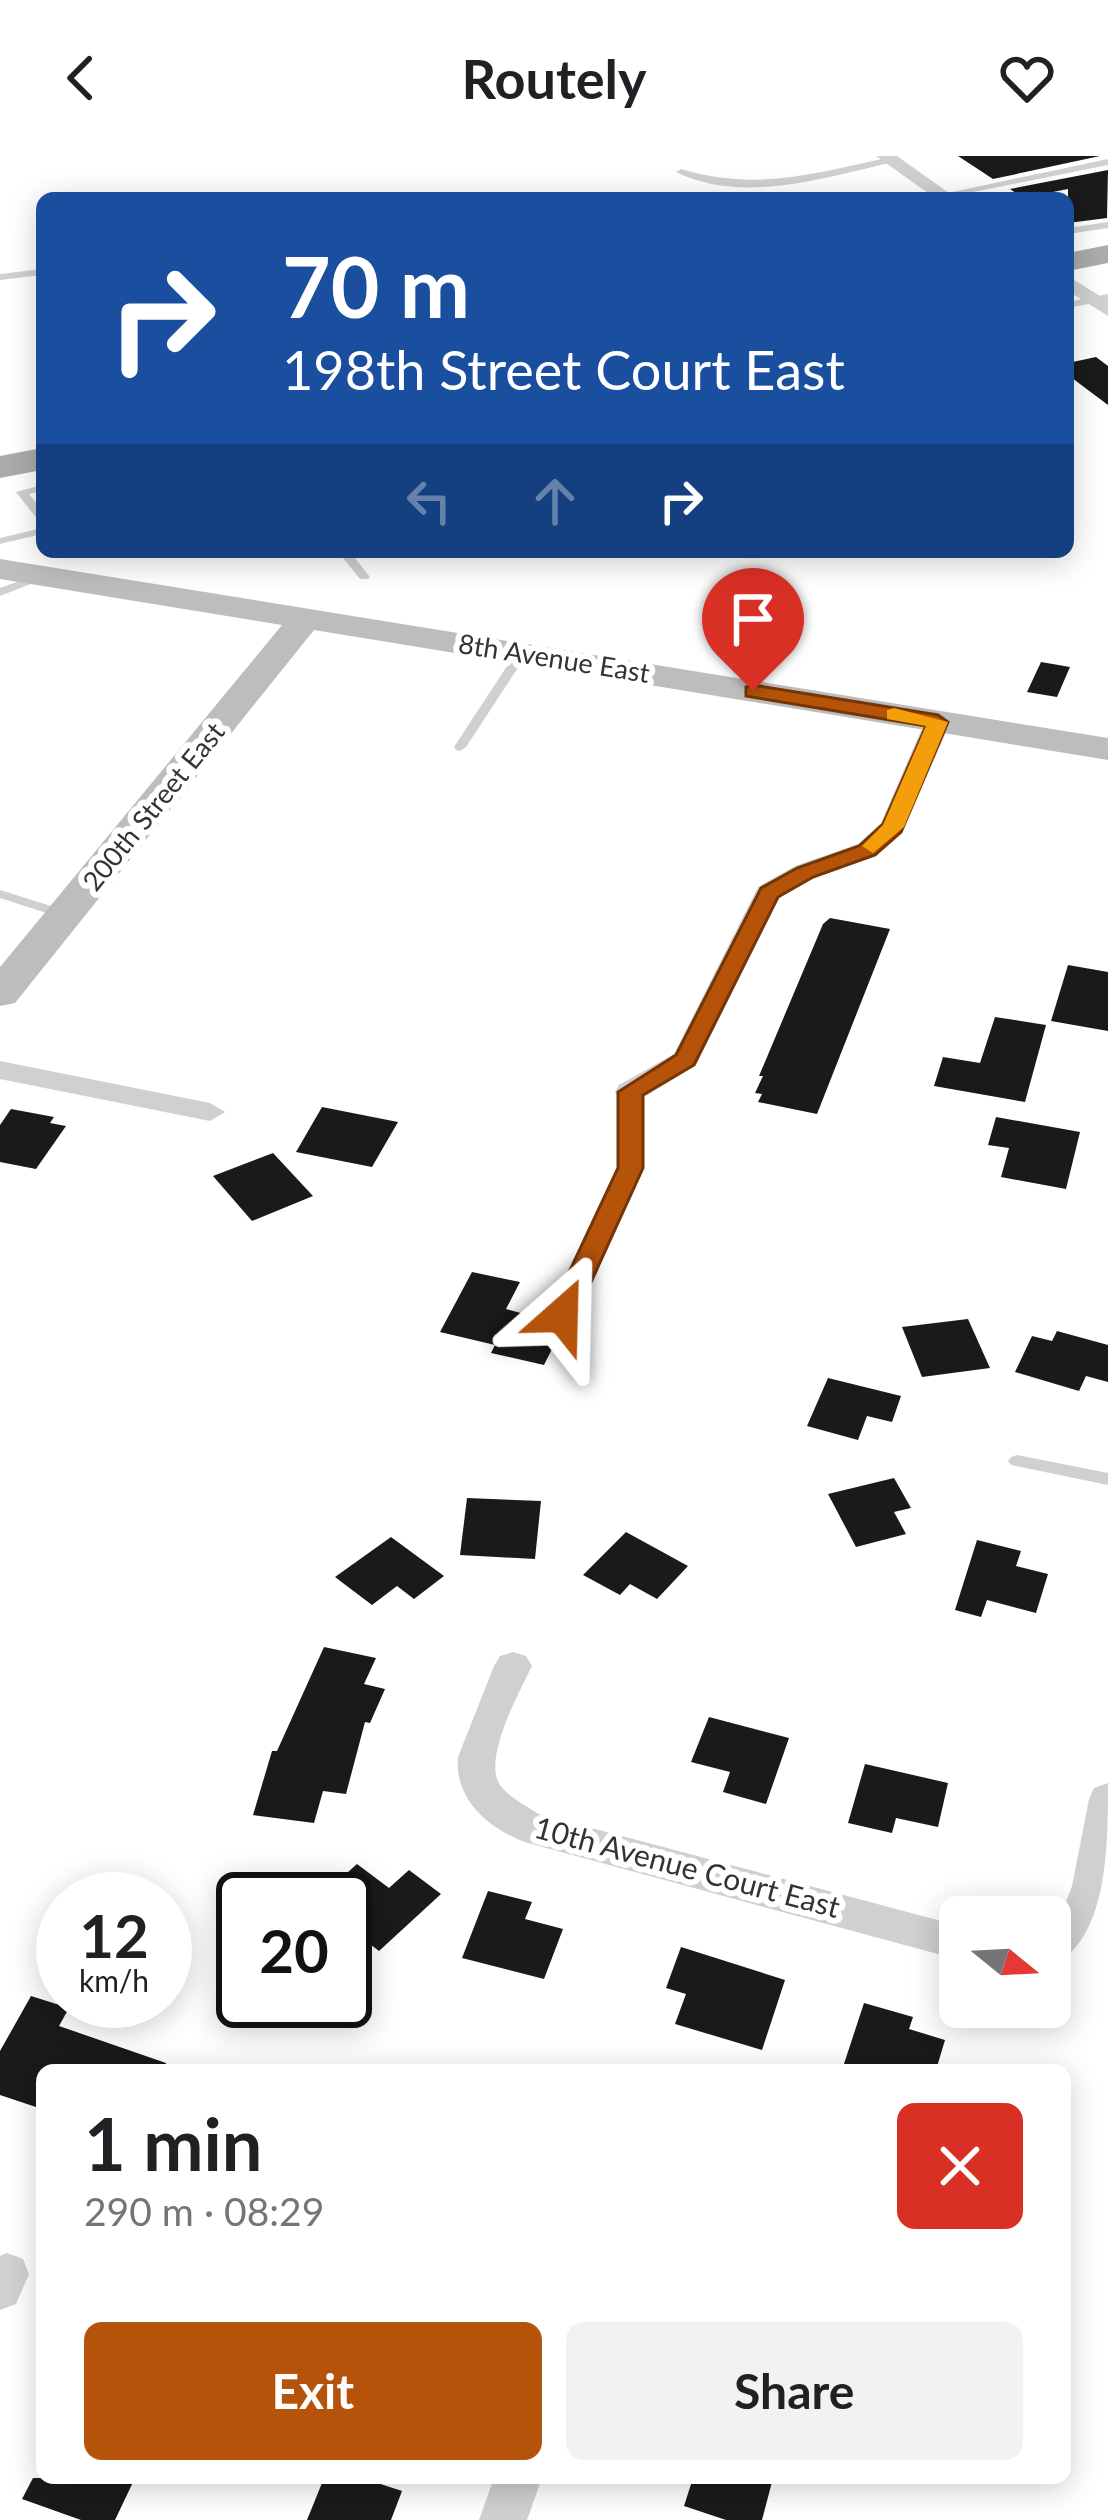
<!DOCTYPE html>
<html lang="en">
<head>
<meta charset="utf-8">
<style>
	:root { --surface:#fff; --page:#f2f2f2; --text:#202124; --muted:#757577; --accent:#b45309 }
	body { margin:0; font-family:Lato,sans-serif; background:var(--page); color:var(--text); height:100vh; display:flex; flex-direction:column; font-size:45px; white-space:nowrap }
	* { box-sizing:border-box; margin:0 }
	p { font-size:39px; color:var(--muted) }
	.icon { flex:none; width:66px; height:66px; fill:none; stroke:currentColor; stroke-width:2; stroke-linecap:round; stroke-linejoin:round }
	.map { position:relative; flex:1; overflow:hidden }
	.side { position:absolute; left:36px; top:1908px; width:1035px; height:420px; display:flex; flex-direction:column; background:var(--surface); border-radius:18px; box-shadow:0 6px 30px #0003 }
	.side>* { flex:none }
	.banner { position:absolute; left:36px; top:36px; width:1038px; height:366px; border-radius:18px; box-shadow:0 6px 30px #0003; background:#1a4fa0; color:#fff; overflow:hidden }
	.needle { width:78px; rotate:108deg }
	.buttons { position:absolute; left:939px; top:1740px; display:grid; gap:24px }
	.buttons a { display:grid; place-items:center; width:132px; height:132px; border-radius:18px; background:var(--surface); box-shadow:0 6px 30px #0003; font-size:60px }
	.speed { position:absolute; left:36px; top:1716px; display:flex; gap:24px; font-size:60px; font-weight:700; text-align:center }
	.speed>* { display:grid; place-content:center; width:156px; height:156px; border-radius:50%; background:var(--surface); box-shadow:0 6px 30px #0003; line-height:1 }
	.speed small { font-size:30px; font-weight:400 }
	.speed .limit { border:6px solid #111; border-radius:18px; background:#fff; color:#111 }
	.pin { position:absolute; display:grid; place-items:center; width:102px; height:102px; color:#fff; margin:-123px -51px; border-radius:50% 50% 50% 0; rotate:-45deg; box-shadow:0 0 12px #0007 }
	.pin .icon { rotate:45deg }
	.me { position:absolute; width:132px; margin:-66px; rotate:25deg; stroke-linejoin:round; filter:drop-shadow(0 0 9px #0008) }
	.turn { display:flex; align-items:center; gap:42px; height:252px; padding:0 48px; font-size:54px }
	.turn .icon { width:156px; height:156px; stroke-width:2.5 }
	.turn b { display:block; font-size:84px; line-height:102px }
	.lanes { display:flex; align-items:center; height:114px; padding:0 48px; background:#0003; justify-content:center; gap:60px; direction:ltr }
	.lanes .off { opacity:.35 }
	.round { display:grid; place-items:center; flex:none; width:126px; height:126px; border-radius:18px; background:var(--page) }
	.overview { display:flex; align-items:center; justify-content:space-between; height:204px; padding:0 48px }
	h1 { font-size:72px; font-weight:700; line-height:90px }
	.cta { display:flex; gap:24px; margin-top:auto; padding:24px 48px }
	.cta a { flex:1; height:138px; border-radius:18px; background:var(--accent); color:#fff; font-size:48px; font-weight:700; line-height:138px; text-align:center }
	.cta a+a { background:var(--page); color:var(--text) }
	header { display:flex; justify-content:space-between; align-items:center; height:156px; padding:0 48px; background:var(--surface); font-size:54px; font-weight:700 }
	.map>svg:first-child { display:block }
</style>
</head>
<body>
<header><svg class="icon" aria-label="back" viewBox="0 0 24 24"><path d="M15 5l-7 7 7 7"/></svg>Routely<svg class="icon" aria-label="heart" viewBox="0 0 24 24"><path d="M12 20l-8-8c-3-5 5-10 8-4 3-6 11-1 8 4z"/></svg></header>
<div class="map">
<svg width="1108" height="2364" viewBox="0 0 1108 2364">
	<rect width="100%" height="100%" fill="#fff"/>
	<g fill="#1a1a1a">
		<path d="M 958,0 L 1100,0 L 993,23 Z"/>
		<path d="M 1108,14 L 1107,62 L 1068,67 L 1068,33 L 1023,42 L 1010,33 Z"/>
		<path d="M 1096,201 L 1108,210 L 1108,249 L 1068,219 L 1068,207 Z"/>
		<path d="M 1041,506 L 1070,511 L 1057,541 L 1027,536 Z"/>
		<path d="M 830,762 L 890,773 L 817,958 L 758,946 L 762,938 L 755,937 L 763,920 L 759,920 L 823,768 Z"/>
		<path d="M 1068,809 L 1108,816 L 1108,875 L 1051,865 Z"/>
		<path d="M 995,861 L 1046,869 L 1025,946 L 934,930 L 943,901 L 980,907 Z"/>
		<path d="M 322,951 L 398,966 L 372,1011 L 296,996 Z"/>
		<path d="M 11,953 L 54,961 L 50,967 L 66,970 L 36,1013 L 0,1006 L 0,969 Z"/>
		<path d="M 996,961 L 1080,976 L 1066,1033 L 1001,1021 L 1009,992 L 988,989 Z"/>
		<path d="M 273,997 L 313,1040 L 252,1065 L 213,1020 Z"/>
		<path d="M 472,1116 L 520,1126 L 506,1153 L 564,1169 L 544,1209 L 491,1197 L 495,1189 L 440,1176 Z"/>
		<path d="M 968,1163 L 990,1212 L 922,1221 L 902,1171 Z"/>
		<path d="M 1057,1175 L 1108,1189 L 1108,1226 L 1086,1220 L 1079,1235 L 1015,1216 L 1032,1180 L 1052,1185 Z"/>
		<path d="M 828,1222 L 901,1240 L 892,1266 L 867,1260 L 858,1284 L 807,1270 Z"/>
		<path d="M 894,1322 L 911,1352 L 894,1356 L 906,1378 L 856,1391 L 828,1338 Z"/>
		<path d="M 467,1342 L 541,1345 L 535,1403 L 460,1399 Z"/>
		<path d="M 626,1376 L 688,1410 L 657,1443 L 630,1428 L 620,1439 L 583,1419 Z"/>
		<path d="M 391,1381 L 444,1420 L 414,1443 L 397,1430 L 372,1449 L 335,1421 Z"/>
		<path d="M 977,1384 L 1021,1395 L 1016,1410 L 1048,1418 L 1036,1457 L 987,1444 L 981,1461 L 955,1454 Z"/>
		<path d="M 324,1491 L 376,1502 L 364,1528 L 385,1533 L 370,1567 L 365,1566 L 346,1638 L 323,1635 L 314,1667 L 253,1659 L 272,1595 L 277,1595 Z"/>
		<path d="M 709,1561 L 789,1582 L 766,1648 L 723,1636 L 730,1616 L 691,1606 Z"/>
		<path d="M 865,1608 L 948,1627 L 938,1671 L 896,1662 L 892,1677 L 848,1667 Z"/>
		<path d="M 357,1708 L 389,1732 L 409,1714 L 441,1738 L 379,1795 L 345,1769 L 345,1743 L 318,1743 Z"/>
		<path d="M 488,1735 L 532,1746 L 525,1763 L 563,1773 L 544,1823 L 462,1802 Z"/>
		<path d="M 681,1791 L 785,1824 L 762,1894 L 675,1868 L 686,1838 L 666,1832 Z"/>
		<path d="M 31,1840 L 69,1852 L 59,1870 L 166,1907 L 165,1914 L 42,1914 L 42,1953 L 0,1939 L 0,1895 Z"/>
		<path d="M 864,1847 L 913,1861 L 909,1873 L 945,1884 L 936,1914 L 842,1914 Z"/>
		<path d="M 33,2322 L 135,2322 L 115,2364 L 81,2364 L 22,2343 Z"/>
		<path d="M 324,2322 L 362,2322 L 402,2335 L 391,2364 L 307,2364 Z"/>
		<path d="M 693,2322 L 773,2322 L 762,2364 L 726,2364 L 684,2350 Z"/>
	</g>
	<g fill="none" stroke-linecap="round" stroke-linejoin="round">
		<g fill="#d0d0d0" fill-rule="evenodd">
			<path d="M 891,1 L 894,2 L 894,6 C 826,21 743,49 676,16 L 681,13 C 758,36 815,17 891,1 Z"/>
			<path d="M 1108,3 L 1108,9 L 943,42 L 938,39 Z"/>
			<path d="M 1108,66 L 1108,72 L 1068,78 L 1068,72 Z"/>
			<path d="M 42,113 L 42,119 L 0,124 L 0,118 Z"/>
			<path d="M 1108,138 L 1108,144 L 1068,152 L 1068,146 Z"/>
			<path d="M 42,329 L 42,335 L 29,338 L 42,354 L 42,365 L 38,364 L 16,336 Z"/>
			<path d="M 42,372 L 42,378 L 0,388 L 0,382 Z"/>
			<path d="M 338,396 L 350,396 L 370,421 L 368,423 L 360,423 Z"/>
			<path d="M 42,417 L 48,420 L 46,422 L 0,440 L 0,432 Z"/>
			<path d="M 521,494 L 527,498 L 466,591 L 460,595 L 456,594 L 454,591 L 515,498 Z"/>
			<path d="M 0,734 L 70,756 L 72,759 L 65,763 L 0,742 Z"/>
			<path d="M 630,931 L 637,936 L 639,1012 L 570,1159 L 562,1165 L 556,1163 L 554,1159 L 623,1012 L 623,936 Z"/>
			<path d="M 1017,1299 L 1108,1317 L 1108,1329 L 1011,1309 L 1008,1305 L 1011,1301 Z"/>
		</g>
		<g fill="#d0d0d0" fill-rule="evenodd">
			<path d="M 876,0 L 897,0 L 956,42 L 935,42 Z"/>
			<path d="M 1068,120 L 1108,145 L 1108,160 L 1068,135 Z"/>
			<path d="M 938,557 L 951,565 L 902,677 L 876,700 L 815,722 L 779,742 L 696,909 L 641,943 L 619,943 L 615,936 L 619,929 L 674,898 L 758,731 L 795,710 L 858,688 L 881,667 L 925,565 Z"/>
			<path d="M 0,905 L 210,947 L 225,956 L 210,965 L 0,923 Z"/>
			<path d="M 513,1496 L 526,1500 L 532,1510 C 520,1535 482,1603 500,1629 C 509,1641 526,1650 539,1658 L 960,1770 L 960,1804 L 528,1687 C 490,1674 454,1644 458,1601 L 494,1510 L 500,1500 Z"/>
			<path d="M 1108,1627 C 1108,1692 1108,1785 1050,1811 L 1050,1775 L 1060,1762 L 1072,1730 L 1089,1643 L 1094,1632 Z"/>
			<path d="M 7,2097 L 23,2103 L 29,2118 L 16,2148 L 0,2154 L 0,2100 Z"/>
			<path d="M 494,2322 L 542,2322 L 527,2364 L 479,2364 Z"/>
		</g>
		<path fill="#bdbdbd" fill-rule="evenodd" d="M 0,403 L 1108,582 L 1108,604 L 314,474 L 15,847 L 0,850 L 0,811 L 282,469 L 0,423 Z"/>
		<g fill="#ababab" fill-rule="evenodd">
			<path d="M 1108,89 L 1108,107 L 1068,115 L 1068,97 Z"/>
			<path d="M 42,292 L 42,314 L 0,322 L 0,300 Z"/>
		</g>
	</g>
	<path fill="#b45309" stroke="#753606" stroke-width="3" d="M 753,529 L 938,559 L 948,566 L 901,676 L 875,699 L 813,721 L 778,741 L 694,909 L 643,939 L 643,1012 L 576,1159 L 572,1165 L 553,1165 L 549,1159 L 618,1012 L 618,936 L 676,899 L 761,732 L 797,712 L 859,690 L 883,668 L 926,570 L 746,540 L 746,531 Z"/>
	<path fill="#f59e0b" d="M 894,552 L 948,566 L 904,671 L 873,697 L 862,690 L 883,669 L 926,570 L 887,563 L 887,554 Z"/>
	<g text-anchor="middle" stroke-width="12" stroke-linejoin="round" paint-order="stroke">
		<g font-size="27" fill="#333" stroke="#fff">
			<text transform="translate(554 503) rotate(9)" y="9">8th Avenue East</text>
			<text transform="translate(154 651) rotate(-51)" y="9">200th Street East</text>
		</g>
		<g font-size="30" fill="#333" stroke="#fff">
			<text transform="translate(687 1712) rotate(15)" y="10">10th Avenue Court East</text>
		</g>
	</g>
</svg>
<div class="buttons">
<a><svg class="needle" viewBox="-14 -14 28 28"><path d="M0-13l5 13h-10z" fill="#e53935"/><path d="M0 13l5-13h-10z" fill="#757577"/></svg></a>
</div>
<div class="speed"><div>12<small>km/h</small></div><div class="limit">20</div></div>
<div class="pin" style="left:753px;top:535px;background:#d93025"><svg class="icon" aria-label="arrive" viewBox="0 0 24 24"><path d="M6 21V4h12l-3 4 3 4H6"/></svg></div>
<svg class="me" style="left:562px;top:1159px" viewBox="-20 -20 40 40"><path d="M0-17L14 15 0 8-14 15z" fill="#b45309" stroke="#fff" stroke-width="4"/></svg>
<div class="banner">
<div class="turn"><svg class="icon" aria-label="right" viewBox="0 0 24 24"><path d="M7 20v-9h11M14 6l5 5-5 5"/></svg><div><b>70 m</b>198th Street Court East</div></div>
<div class="lanes"><svg class="icon off" aria-label="left" viewBox="0 0 24 24"><path d="M17 20v-9H6M10 6l-5 5 5 5"/></svg><svg class="icon off" aria-label="ahead" viewBox="0 0 24 24"><path d="M12 20V5M6 11l6-6 6 6"/></svg><svg class="icon" aria-label="right" viewBox="0 0 24 24"><path d="M7 20v-9h11M14 6l5 5-5 5"/></svg></div>
</div>
<section class="side">
<div class="overview"><div><h1>1 min</h1><p>290 m · 08:29</p></div><a class="round" style="background:#d93025;color:#fff"><svg class="icon" aria-label="close" viewBox="0 0 24 24"><path d="M6 6l12 12M18 6L6 18"/></svg></a></div>
<div class="cta"><a>Exit</a><a>Share</a></div>
</section>
</div>
</body>
</html>
